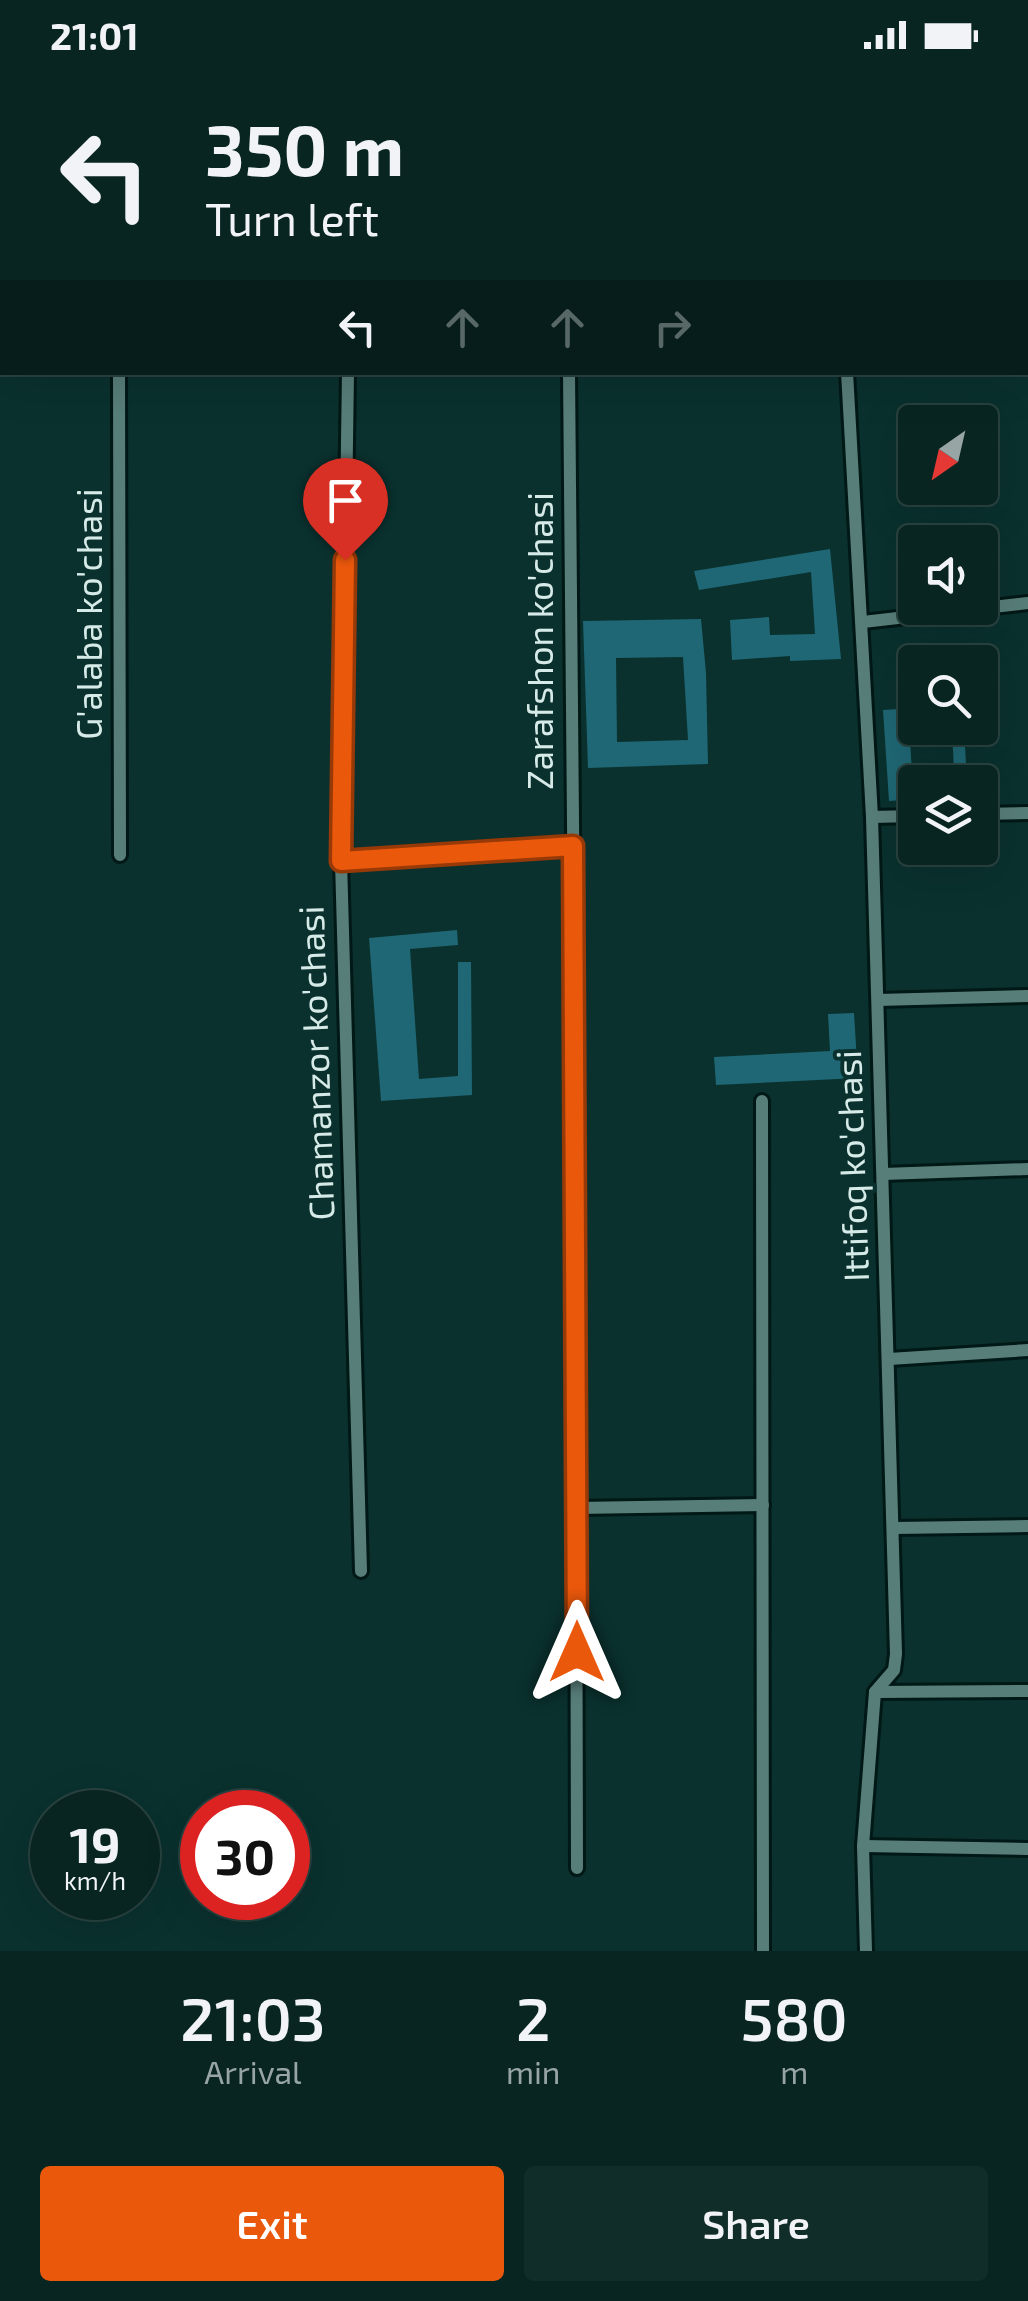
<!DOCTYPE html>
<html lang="en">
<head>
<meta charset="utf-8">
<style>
	:root { --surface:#082522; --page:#112d2a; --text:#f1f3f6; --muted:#98a5a5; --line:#294240; --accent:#ea580c }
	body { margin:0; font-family:"Exo 2",sans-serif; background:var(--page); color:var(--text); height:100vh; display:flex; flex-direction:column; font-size:38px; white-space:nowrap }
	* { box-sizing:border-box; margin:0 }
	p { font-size:32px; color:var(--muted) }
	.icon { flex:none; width:55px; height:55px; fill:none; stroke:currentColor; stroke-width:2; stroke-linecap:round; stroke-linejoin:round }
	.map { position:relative; height:1881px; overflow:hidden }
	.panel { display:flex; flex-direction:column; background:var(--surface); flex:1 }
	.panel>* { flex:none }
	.hud { position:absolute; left:0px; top:0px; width:1030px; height:305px; box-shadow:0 10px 40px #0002,0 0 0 2px var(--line); background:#082522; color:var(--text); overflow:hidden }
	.needle { width:65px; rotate:214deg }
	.tools { position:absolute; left:898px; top:335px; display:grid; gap:20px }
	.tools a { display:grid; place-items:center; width:100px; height:100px; border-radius:10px; background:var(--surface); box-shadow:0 10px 40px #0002,0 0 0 2px var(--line); font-size:50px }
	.speed { position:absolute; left:30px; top:1720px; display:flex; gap:20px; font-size:50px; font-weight:700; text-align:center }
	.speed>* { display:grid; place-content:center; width:130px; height:130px; border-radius:50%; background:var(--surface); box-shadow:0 10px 40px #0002,0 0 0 2px var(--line); line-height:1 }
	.speed small { font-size:25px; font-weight:400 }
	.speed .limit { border:15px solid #d22; background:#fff; color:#111 }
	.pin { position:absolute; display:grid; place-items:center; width:85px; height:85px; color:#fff; margin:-102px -42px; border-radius:50% 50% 50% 0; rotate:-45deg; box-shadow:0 0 10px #0007 }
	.pin .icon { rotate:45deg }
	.me { position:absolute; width:110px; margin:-55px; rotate:0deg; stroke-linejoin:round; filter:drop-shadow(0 0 8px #0008) }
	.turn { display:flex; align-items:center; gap:35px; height:210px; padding:0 40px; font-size:45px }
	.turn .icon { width:130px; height:130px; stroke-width:2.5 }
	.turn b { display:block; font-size:70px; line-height:85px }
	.lanes { display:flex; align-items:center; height:95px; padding:0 40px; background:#0003; justify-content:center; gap:50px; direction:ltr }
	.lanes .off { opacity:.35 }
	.eta { display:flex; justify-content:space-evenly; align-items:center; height:170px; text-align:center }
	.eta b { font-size:60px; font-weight:600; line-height:70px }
	.cta { display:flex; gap:20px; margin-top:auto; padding:20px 40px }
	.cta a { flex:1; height:115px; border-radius:10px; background:var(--accent); color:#fff; font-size:40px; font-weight:600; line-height:115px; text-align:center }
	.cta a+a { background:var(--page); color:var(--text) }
	.status { display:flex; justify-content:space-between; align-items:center; height:70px; padding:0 50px; background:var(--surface); direction:ltr }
	.status svg { height:28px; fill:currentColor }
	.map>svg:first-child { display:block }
</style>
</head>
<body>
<div class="status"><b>21:01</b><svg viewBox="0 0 49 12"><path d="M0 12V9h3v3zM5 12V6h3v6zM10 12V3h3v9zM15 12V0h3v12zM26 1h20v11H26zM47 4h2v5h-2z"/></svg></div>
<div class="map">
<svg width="1028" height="1881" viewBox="0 0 1028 1881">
	<rect width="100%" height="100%" fill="#0a312e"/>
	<g fill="#1f6774" fill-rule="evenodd">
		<path d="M 830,479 L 841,589 L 790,591 L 790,586 L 732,590 L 730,550 L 769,547 L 770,565 L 815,564 L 811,502 L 699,520 L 694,501 Z"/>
		<path d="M 701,549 L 706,603 L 708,694 L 588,698 L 583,551 ZM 683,587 L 688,670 L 617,672 L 616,588 Z"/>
		<path d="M 915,638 L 915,651 L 909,652 L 912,703 L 915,703 L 915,729 L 889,731 L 883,640 Z"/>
		<path d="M 952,658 L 964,658 L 967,712 L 920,712 L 919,703 L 954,701 Z"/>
		<path d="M 457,860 L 458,875 L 410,879 L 419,1009 L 458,1006 L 458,892 L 471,892 L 472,1025 L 381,1031 L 369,868 Z"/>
		<path d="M 854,943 L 858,1008 L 716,1015 L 714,987 L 830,981 L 828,944 Z"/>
	</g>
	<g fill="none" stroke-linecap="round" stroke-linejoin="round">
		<g stroke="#001816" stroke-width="18">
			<g id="minor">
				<path d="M 119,0 L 119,2"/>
				<path d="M 838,0 L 838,2"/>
				<path d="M 351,2 L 351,0"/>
				<path d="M 571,2 L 571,0"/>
				<path d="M 119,302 L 120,785"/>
				<path d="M 348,302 L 341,791 L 361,1501"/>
				<path d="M 569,302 L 575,976 L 577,1798"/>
				<path d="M 847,302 L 872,747 L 896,1584 L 894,1600 L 875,1622 L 863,1776 L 866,1881"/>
				<path d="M 863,552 L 1028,533"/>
				<path d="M 980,744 L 1028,743"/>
				<path d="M 872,747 L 915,746"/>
				<path d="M 341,791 L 573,776"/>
				<path d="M 878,930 L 1028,926"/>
				<path d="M 762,1031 L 763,1881"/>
				<path d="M 883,1104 L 1028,1099"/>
				<path d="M 889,1289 L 1028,1280"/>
				<path d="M 577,1438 L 763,1435"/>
				<path d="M 894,1458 L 1028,1456"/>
				<path d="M 875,1622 L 1028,1621"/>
				<path d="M 863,1776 L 1028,1779"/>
			</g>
		</g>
		<use href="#minor" stroke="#587e7a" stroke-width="12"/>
	</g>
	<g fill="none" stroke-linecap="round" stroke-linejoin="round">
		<g stroke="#983908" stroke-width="25">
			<path id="route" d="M 345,490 L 341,791 L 573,776 L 577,1582"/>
		</g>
		<use href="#route" stroke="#ea580c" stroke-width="18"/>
	</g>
	<g text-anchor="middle" stroke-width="8" stroke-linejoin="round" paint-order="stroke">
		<g font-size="35" fill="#d6eae8" stroke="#0a312e">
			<text transform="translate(90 544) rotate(-90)" y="12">G'alaba ko'chasi</text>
			<text transform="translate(541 571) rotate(-90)" y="12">Zarafshon ko'chasi</text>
			<text transform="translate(317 993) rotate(-92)" y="12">Chamanzor ko'chasi</text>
			<text transform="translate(853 1096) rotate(-92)" y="12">Ittifoq ko'chasi</text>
		</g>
	</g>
</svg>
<div class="tools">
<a><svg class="needle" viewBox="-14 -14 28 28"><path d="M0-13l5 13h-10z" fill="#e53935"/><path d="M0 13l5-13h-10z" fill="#98a5a5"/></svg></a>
<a><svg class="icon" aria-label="sound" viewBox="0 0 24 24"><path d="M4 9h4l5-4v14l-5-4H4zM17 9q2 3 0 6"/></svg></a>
<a><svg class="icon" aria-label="search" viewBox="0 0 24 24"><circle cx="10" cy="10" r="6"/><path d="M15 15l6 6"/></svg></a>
<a><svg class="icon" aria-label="layers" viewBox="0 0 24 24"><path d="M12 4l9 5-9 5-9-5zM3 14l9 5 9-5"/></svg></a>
</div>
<div class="speed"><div>19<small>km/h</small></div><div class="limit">30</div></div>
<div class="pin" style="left:345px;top:490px;background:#d93025"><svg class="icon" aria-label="arrive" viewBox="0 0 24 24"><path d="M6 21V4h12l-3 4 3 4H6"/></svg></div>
<svg class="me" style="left:577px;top:1582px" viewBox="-20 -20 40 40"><path d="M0-17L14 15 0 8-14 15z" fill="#ea580c" stroke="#fff" stroke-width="4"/></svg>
<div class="hud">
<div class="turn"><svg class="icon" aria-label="left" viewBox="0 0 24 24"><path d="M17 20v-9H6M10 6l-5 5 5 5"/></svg><div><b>350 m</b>Turn left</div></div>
<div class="lanes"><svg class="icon" aria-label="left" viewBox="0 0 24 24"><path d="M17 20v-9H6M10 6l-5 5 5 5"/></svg><svg class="icon off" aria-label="ahead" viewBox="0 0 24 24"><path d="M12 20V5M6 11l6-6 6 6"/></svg><svg class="icon off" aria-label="ahead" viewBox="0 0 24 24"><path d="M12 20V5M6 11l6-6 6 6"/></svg><svg class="icon off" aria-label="right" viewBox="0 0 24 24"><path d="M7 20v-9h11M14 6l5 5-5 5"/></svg></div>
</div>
</div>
<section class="panel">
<div class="eta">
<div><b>21:03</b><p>Arrival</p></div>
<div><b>2</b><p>min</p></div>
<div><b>580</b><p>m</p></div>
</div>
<div class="cta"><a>Exit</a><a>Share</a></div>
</section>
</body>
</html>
